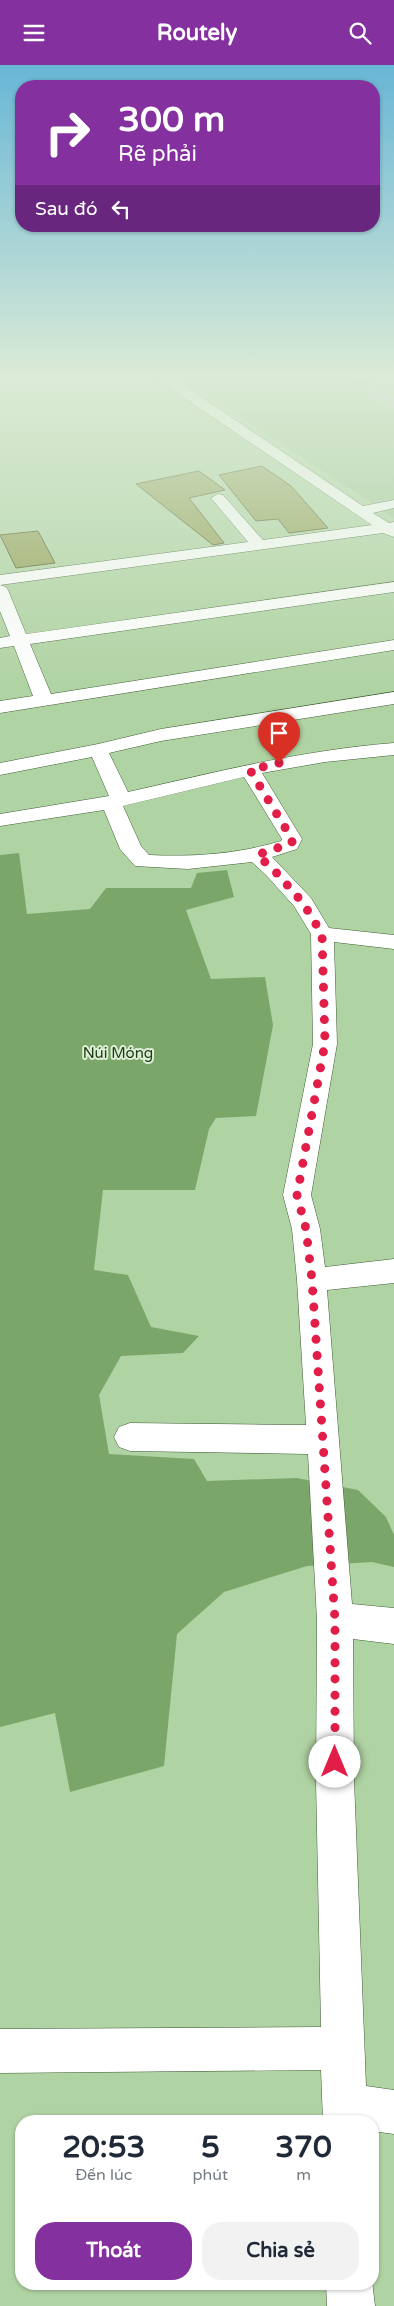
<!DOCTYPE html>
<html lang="vi">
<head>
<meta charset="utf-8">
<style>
	:root { --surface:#fff; --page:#f2f2f3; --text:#1f2937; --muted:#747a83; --accent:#84309e }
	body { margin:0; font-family:"Varela Round",sans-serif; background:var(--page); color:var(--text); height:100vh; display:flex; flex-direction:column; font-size:19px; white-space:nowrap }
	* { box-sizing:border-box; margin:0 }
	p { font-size:16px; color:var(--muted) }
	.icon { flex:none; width:28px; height:28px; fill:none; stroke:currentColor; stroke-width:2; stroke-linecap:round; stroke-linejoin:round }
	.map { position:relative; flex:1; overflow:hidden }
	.side { position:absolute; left:15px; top:2050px; width:364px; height:175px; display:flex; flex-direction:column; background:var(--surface); border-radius:20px; box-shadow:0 1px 4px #0004 }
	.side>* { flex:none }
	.guide { position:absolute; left:15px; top:15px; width:365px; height:152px; border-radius:20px; box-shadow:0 1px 4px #0004; background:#84309e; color:#fff; overflow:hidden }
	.pin { position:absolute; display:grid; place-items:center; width:42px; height:42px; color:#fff; margin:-51px -21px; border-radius:50% 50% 50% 0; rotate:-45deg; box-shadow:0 0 5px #0007 }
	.pin .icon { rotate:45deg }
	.me { position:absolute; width:55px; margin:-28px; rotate:0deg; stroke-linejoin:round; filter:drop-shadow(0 0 4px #0008) }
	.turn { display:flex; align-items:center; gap:18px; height:105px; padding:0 20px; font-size:22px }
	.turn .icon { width:65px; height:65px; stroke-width:2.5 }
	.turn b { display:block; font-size:35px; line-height:42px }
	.then { display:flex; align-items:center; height:48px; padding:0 20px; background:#0003; gap:10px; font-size:19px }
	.eta { display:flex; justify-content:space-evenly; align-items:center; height:85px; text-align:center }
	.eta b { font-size:30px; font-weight:800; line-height:35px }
	.primary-button { display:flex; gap:10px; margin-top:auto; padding:10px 20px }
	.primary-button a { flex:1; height:58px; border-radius:20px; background:var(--accent); color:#fff; font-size:20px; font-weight:800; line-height:58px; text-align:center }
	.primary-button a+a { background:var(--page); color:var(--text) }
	header { display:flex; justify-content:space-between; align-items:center; height:65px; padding:0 20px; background:var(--accent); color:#fff; font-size:22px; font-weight:800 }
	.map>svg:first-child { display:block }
</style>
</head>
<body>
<header><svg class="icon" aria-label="menu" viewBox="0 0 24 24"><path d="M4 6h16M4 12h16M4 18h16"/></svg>Routely<svg class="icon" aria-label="search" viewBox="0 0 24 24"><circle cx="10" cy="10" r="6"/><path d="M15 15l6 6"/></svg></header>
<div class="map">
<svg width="394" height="2241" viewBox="0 0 394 2241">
	<rect width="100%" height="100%" fill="#b0d3a3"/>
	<path fill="#a1c894" d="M 394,311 L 394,453 L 180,312 Z"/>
	<path fill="#7aa769" d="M 19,788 L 27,849 L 90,844 L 106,823 L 191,823 L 197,808 L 227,805 L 234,832 L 186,845 L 211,914 L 265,912 L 273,960 L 256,1051 L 216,1053 L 209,1064 L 195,1125 L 103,1125 L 94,1205 L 128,1210 L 151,1262 L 199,1271 L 183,1288 L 121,1291 L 99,1330 L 109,1389 L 194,1394 L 207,1416 L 297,1413 L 358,1425 L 386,1452 L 394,1470 L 394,1502 L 372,1497 L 307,1501 L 224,1527 L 177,1569 L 164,1701 L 70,1727 L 55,1648 L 0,1662 L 0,790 Z"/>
	<g fill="#929f54" stroke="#4f5823">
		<path d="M 262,401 L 291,421 L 328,463 L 289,468 L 278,454 L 256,456 L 219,410 Z"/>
		<path d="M 199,406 L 225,425 L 189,433 L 224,478 L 213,480 L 136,419 Z"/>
		<path d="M 38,466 L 55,498 L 16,503 L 0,470 Z"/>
	</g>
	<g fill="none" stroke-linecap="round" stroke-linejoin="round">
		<g stroke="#405e34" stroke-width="1">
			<g id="minor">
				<path d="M 152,311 L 169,311 L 176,315 L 363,441 L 394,435 L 394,443 L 373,448 L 389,458 L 394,457 L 394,472 L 383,468 L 0,520 L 0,510 L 248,477 L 211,433 L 218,429 L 223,430 L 263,475 L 372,460 Z"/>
				<path d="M 394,311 L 394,316 L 380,319 L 374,315 L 379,311 Z"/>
				<path d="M 394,517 L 394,527 L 30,579 L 51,629 L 394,575 L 394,585 L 0,648 L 0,636 L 33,631 L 14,581 L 0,583 L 0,573 L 10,571 L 0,546 L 0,520 L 6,522 L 8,525 L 26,569 Z"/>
				<path d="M 394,627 L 394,639 L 161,676 L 109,688 L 128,727 C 216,707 303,685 394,678 L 394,690 L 325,697 L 262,708 L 302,774 L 297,784 L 272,792 L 311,833 L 329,863 L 394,870 L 394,884 L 334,877 L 337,979 L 311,1130 L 320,1164 L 325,1202 L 394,1194 L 394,1218 L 327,1225 L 352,1539 L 394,1543 L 394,1579 L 353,1574 L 354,1715 L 366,2021 L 394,2025 L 394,2069 L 372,2066 L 372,2056 L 323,2056 L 321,2005 L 0,2008 L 0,1964 L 321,1962 L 316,1715 L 317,1555 L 308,1389 L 130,1386 L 119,1382 L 114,1372 L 119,1362 L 130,1358 L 306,1360 L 297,1215 L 292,1164 L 283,1130 L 313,979 L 311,869 L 294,841 L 266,810 L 252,797 L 188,804 L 135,801 L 120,784 L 104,745 L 0,761 L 0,749 L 109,731 L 92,692 L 0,710 L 0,698 L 98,679 L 161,664 ZM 244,712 L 282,774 L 281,776 C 238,789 194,792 149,790 L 141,781 L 123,741 Z"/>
				<path d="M 372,2215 L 375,2241 L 327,2241 L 326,2219 L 372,2219 Z"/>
			</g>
		</g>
		<g stroke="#fff" stroke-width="1">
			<path id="major" d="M 347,311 L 360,311 L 364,316 L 394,334 L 394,343 L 356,322 Z"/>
		</g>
		<g stroke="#fff" stroke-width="1">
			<path id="highway" d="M 341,311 L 356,311 L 366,319 L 360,323 Z"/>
		</g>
		<use href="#minor" fill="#fff" fill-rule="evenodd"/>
		<use href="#major" fill="#cda7d9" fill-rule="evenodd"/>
		<use href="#highway" fill="#ab6cbf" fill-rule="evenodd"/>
	</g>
	<linearGradient id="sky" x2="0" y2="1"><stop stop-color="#68b6d6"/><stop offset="0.5" stop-color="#dbebd6"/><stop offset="1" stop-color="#dbebd6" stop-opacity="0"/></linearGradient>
	<rect width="394" height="625" fill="url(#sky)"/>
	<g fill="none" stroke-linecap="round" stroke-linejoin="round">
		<path stroke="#e11d48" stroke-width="9" stroke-dasharray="0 16.2" d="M 279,698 L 250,705 L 292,774 L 292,778 L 257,790 L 274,805 L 303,838 L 322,869 L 325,978 L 297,1130 L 306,1164 L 312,1215 L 335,1555 L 335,1697"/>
	</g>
	<g text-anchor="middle" stroke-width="4" stroke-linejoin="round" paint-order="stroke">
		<g font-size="15" fill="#1c3a0f" stroke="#dceed6">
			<text x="118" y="993">Núi Móng</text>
		</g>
	</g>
</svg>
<div class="pin" style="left:279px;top:698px;background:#d93025"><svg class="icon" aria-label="arrive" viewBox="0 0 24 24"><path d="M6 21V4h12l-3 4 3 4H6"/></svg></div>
<svg class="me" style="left:335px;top:1697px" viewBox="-20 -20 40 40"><circle r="19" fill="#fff"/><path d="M0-13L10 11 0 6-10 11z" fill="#e11d48"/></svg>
<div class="guide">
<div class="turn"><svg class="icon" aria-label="right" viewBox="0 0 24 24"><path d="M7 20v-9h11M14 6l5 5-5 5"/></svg><div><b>300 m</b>Rẽ phải</div></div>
<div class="then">Sau đó<svg class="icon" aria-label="left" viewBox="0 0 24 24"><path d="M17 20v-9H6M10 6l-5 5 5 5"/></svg></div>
</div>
<section class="side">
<div class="eta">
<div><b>20:53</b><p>Đến lúc</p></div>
<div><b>5</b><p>phút</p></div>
<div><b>370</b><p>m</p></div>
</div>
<div class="primary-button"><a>Thoát</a><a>Chia sẻ</a></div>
</section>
</div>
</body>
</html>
